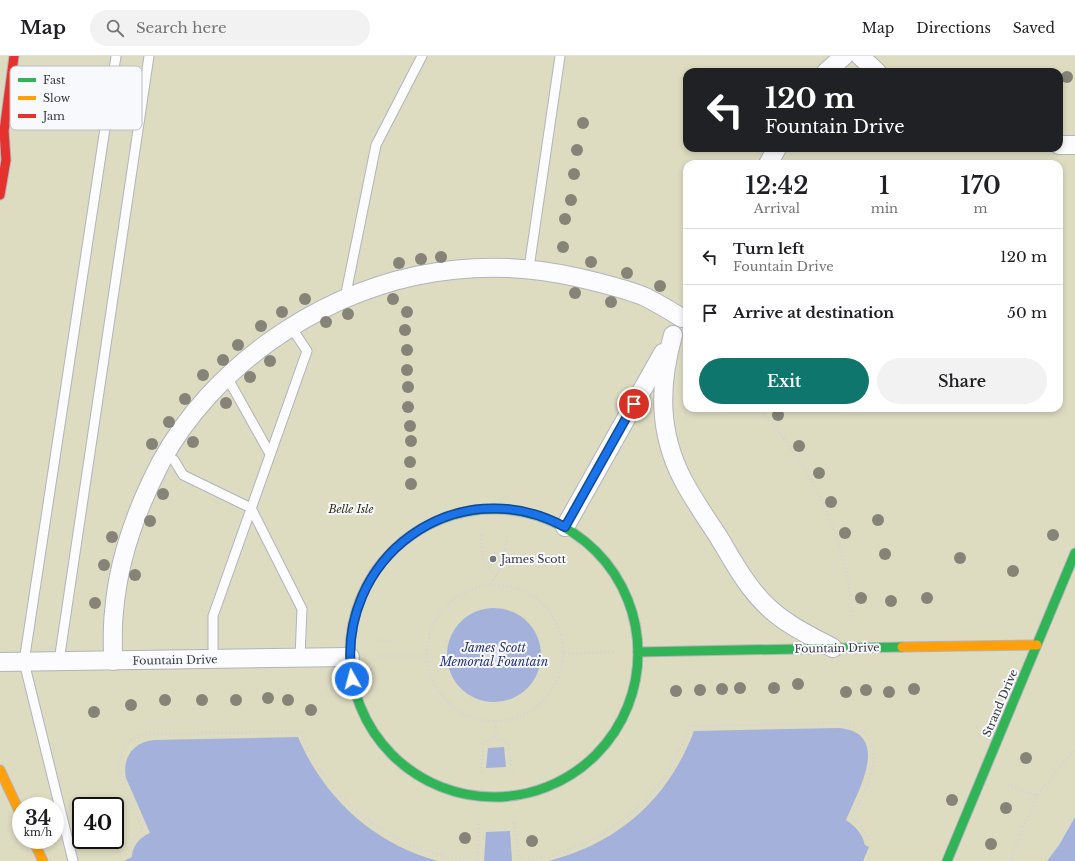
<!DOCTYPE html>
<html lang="en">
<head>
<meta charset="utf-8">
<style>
	:root { --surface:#fff; --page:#f2f2f2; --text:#202124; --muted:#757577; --line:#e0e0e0; --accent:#0f766e }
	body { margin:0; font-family:"Libre Baskerville",serif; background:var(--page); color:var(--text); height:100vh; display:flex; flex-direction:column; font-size:15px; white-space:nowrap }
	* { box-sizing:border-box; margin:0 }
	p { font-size:13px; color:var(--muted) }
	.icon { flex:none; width:22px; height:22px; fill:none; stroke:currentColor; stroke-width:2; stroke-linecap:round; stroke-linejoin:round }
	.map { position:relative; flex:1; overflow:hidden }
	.sheet { position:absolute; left:683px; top:104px; width:380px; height:252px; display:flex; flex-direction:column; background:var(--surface); border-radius:12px; box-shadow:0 2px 6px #0003 }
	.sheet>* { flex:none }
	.hud { position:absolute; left:683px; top:12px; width:380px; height:84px; border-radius:12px; box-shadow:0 2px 6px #0003; background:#202124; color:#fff; overflow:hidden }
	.speed { position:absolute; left:12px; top:741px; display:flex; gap:8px; font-size:20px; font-weight:700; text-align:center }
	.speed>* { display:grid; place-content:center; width:52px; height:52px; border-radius:50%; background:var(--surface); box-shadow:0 2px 6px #0003; line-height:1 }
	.speed small { font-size:10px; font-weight:400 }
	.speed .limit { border:2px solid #111; border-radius:6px; background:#fff; color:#111 }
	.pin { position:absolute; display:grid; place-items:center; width:34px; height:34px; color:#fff; margin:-17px; border:2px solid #fff; border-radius:50%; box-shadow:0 1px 4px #0007 }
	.me { position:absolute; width:44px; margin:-22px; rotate:353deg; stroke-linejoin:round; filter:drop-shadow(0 0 3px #0008) }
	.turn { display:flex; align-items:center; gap:14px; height:84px; padding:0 16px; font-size:18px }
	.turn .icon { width:52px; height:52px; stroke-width:2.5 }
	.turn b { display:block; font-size:28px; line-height:34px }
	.eta { display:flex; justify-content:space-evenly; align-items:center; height:68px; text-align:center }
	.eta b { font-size:24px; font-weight:600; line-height:28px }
	.button { display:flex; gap:8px; margin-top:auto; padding:8px 16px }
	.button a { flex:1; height:46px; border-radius:24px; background:var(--accent); color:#fff; font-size:16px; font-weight:600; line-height:46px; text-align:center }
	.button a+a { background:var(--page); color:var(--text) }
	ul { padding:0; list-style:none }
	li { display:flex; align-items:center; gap:12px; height:56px; padding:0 16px; border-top:1px solid var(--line) }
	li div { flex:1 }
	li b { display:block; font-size:15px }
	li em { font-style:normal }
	header { display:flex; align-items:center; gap:24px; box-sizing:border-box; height:56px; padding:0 20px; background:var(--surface); border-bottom:1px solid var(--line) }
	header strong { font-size:19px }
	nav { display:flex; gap:22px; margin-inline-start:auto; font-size:14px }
	.search { width:280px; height:36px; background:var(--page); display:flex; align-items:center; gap:10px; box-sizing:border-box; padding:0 14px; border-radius:22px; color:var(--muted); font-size:15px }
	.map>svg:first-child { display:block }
</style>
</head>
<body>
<header>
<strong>Map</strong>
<div class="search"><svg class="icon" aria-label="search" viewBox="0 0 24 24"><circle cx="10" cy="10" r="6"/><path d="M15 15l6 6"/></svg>Search here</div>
<nav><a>Map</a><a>Directions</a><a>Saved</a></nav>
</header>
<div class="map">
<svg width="1075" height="805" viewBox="0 0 1075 805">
	<rect width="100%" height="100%" fill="#ebeef6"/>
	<path fill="#dddbc0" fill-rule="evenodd" d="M 0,0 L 1075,0 L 1075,761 L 1059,789 L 1047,805 L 0,805 ZM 687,16 L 1059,16 L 1059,92 L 687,92 ZM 687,108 L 1059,108 L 1059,352 L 687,352 ZM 21,750 L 55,750 L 55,784 L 21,784 ZM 81,750 L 115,750 L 115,784 L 81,784 Z"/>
	<g fill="#a4b1db">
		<circle cx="494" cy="599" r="47"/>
		<path d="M 839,672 C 893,677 857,737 846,764 C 856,771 862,777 865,789 L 869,791 L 863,805 L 549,805 C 620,786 668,743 694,675 Z"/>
		<path d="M 298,681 C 324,742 374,788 438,805 L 124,805 L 132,801 C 132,790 140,781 150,777 L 126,722 C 122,702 133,686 154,684 Z"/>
		<path d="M 504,691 L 506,711 L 486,712 L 488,692 Z"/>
		<path d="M 1075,761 L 1075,805 L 1047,805 L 1059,789 Z"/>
		<path d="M 510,775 L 512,805 L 484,805 L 486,776 Z"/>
	</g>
	<circle fill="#d4d8e4" stroke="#b9bbc2" cx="495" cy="599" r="11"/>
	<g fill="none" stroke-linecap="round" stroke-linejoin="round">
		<g stroke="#b2b4bb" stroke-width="11">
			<g id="lane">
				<path d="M 529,212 L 560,0"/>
				<path d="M 345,242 L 376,89 L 422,0"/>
				<path d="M 227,321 L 270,398"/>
				<path d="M 164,401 L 174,404 L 183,419 L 251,452 L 302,553 L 300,601"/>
				<path d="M 213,603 L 213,560 L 307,295 L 291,271"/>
				<path d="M 59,605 L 149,0"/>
				<path d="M 73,805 L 24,606 L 116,0"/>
			</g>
		</g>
		<g stroke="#b2b4bb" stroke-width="20">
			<g id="street">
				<path d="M 860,0 L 877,16"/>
				<path d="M 826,16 L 844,0"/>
				<path d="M 1059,89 L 1075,89"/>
				<path d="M 768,108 L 777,92"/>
				<path d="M 673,279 C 659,329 658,376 683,424 C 693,443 706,462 718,480 C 733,505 747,532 769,552 C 787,569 811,580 833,592"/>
				<path d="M 565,471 L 663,297"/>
				<path d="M 113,605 C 113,589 112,572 114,556 C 118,504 137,452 161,406 C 186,359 226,317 269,286 C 361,220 469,196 580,222 C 601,227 623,232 643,240 C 656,246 669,254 682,262"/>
				<path d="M 0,606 L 350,601"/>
			</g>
		</g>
		<g stroke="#b2b4bb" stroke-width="11">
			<g id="fast">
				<circle cx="494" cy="597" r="144"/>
				<path d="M 638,596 L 902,591"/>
				<path d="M 947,805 L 1075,497"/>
			</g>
		</g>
		<g stroke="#b2b4bb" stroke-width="11">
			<g id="slow">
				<path d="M 902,591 L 1037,589"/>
				<path d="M 0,714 L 21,759"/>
				<path d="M 33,784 L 43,805"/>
			</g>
		</g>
		<g stroke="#b2b4bb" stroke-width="11">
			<path id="jam" d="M 0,139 L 6,104 L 4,75 L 14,0"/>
		</g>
		<g stroke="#d4d4d7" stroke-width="2.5" stroke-dasharray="1 3" stroke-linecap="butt">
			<path d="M 758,352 C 799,396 828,447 844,505 C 849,523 850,543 853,562"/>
			<path d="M 481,479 L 483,509 L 496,519 L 490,529"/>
			<path d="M 496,519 L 503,509 L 507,479"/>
			<circle cx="495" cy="597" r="68"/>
			<path d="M 378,584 L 398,585"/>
			<path d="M 564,598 L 616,596"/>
			<path d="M 377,600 L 426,600"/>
			<path d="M 495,680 L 508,688 L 513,716"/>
			<path d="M 481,716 L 483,688 L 495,680 L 496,666"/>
			<path d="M 1008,728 L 1037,740"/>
			<path d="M 514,767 L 519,805 C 575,801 632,767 664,721 C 675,705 683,687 691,670 L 838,667 C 850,668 861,672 868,681 C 884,706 862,738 852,762 L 860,768 L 870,785"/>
			<path d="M 127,799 L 133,783 L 143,773 C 130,745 95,690 147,678 L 301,676 C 306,687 311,699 317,709 C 353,765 410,799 476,805"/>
			<path d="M 477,805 L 479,767"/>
			<path d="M 1009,805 L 1037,740 L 1075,693"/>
		</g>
		<use href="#lane" stroke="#fcfcfe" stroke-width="9"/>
		<use href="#street" stroke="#fcfcfe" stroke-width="18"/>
		<use href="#fast" stroke="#30b455" stroke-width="9"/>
		<use href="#slow" stroke="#ff9f0a" stroke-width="9"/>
		<use href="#jam" stroke="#e5322d" stroke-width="9"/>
	</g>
	<g fill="#858477">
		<circle cx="1067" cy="21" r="6"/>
		<circle cx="583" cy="67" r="6"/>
		<circle cx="577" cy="94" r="6"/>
		<circle cx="574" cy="118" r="6"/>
		<circle cx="571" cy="144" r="6"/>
		<circle cx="565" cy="163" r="6"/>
		<circle cx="563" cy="191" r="6"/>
		<circle cx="441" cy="201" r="6"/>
		<circle cx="421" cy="203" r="6"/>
		<circle cx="591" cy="206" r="6"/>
		<circle cx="399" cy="207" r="6"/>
		<circle cx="627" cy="217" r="6"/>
		<circle cx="660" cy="230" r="6"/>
		<circle cx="575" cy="237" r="6"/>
		<circle cx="305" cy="243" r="6"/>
		<circle cx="393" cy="243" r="6"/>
		<circle cx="611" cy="246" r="6"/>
		<circle cx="282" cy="256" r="6"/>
		<circle cx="407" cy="256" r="6"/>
		<circle cx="348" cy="258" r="6"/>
		<circle cx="326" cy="266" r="6"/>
		<circle cx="261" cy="270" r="6"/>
		<circle cx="405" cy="274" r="6"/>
		<circle cx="238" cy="289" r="6"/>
		<circle cx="407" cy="294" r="6"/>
		<circle cx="223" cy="304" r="6"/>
		<circle cx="270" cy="305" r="6"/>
		<circle cx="407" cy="314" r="6"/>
		<circle cx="203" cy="319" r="6"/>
		<circle cx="250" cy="321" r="6"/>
		<circle cx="408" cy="331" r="6"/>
		<circle cx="185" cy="343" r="6"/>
		<circle cx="226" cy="347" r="6"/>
		<circle cx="408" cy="351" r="6"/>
		<circle cx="778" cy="359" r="6"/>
		<circle cx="169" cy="366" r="6"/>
		<circle cx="410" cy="370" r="6"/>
		<circle cx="411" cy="385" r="6"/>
		<circle cx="193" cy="386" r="6"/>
		<circle cx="152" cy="388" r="6"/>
		<circle cx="799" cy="390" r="6"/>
		<circle cx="410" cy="406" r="6"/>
		<circle cx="819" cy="417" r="6"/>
		<circle cx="411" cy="428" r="6"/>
		<circle cx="163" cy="438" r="6"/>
		<circle cx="831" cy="446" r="6"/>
		<circle cx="878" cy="464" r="6"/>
		<circle cx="150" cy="465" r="6"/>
		<circle cx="845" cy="477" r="6"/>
		<circle cx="1053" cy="479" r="6"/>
		<circle cx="112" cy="481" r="6"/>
		<circle cx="885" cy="498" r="6"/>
		<circle cx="960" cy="502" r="6"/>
		<circle cx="104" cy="509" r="6"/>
		<circle cx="1013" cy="515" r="6"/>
		<circle cx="135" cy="519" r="6"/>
		<circle cx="861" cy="542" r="6"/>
		<circle cx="927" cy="542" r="6"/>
		<circle cx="891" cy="545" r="6"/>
		<circle cx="95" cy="547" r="6"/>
		<circle cx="798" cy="628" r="6"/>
		<circle cx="740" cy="632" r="6"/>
		<circle cx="774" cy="632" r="6"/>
		<circle cx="722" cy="633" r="6"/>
		<circle cx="914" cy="633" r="6"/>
		<circle cx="700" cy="634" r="6"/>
		<circle cx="866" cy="634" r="6"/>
		<circle cx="676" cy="635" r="6"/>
		<circle cx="846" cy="636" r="6"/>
		<circle cx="889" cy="636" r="6"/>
		<circle cx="268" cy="642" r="6"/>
		<circle cx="165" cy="644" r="6"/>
		<circle cx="202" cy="644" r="6"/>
		<circle cx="236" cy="644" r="6"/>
		<circle cx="288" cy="644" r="6"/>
		<circle cx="131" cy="649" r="6"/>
		<circle cx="311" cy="654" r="6"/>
		<circle cx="94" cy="656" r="6"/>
		<circle cx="1026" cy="702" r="6"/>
		<circle cx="952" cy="744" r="6"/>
		<circle cx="1006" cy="752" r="6"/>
		<circle cx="465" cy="782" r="6"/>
		<circle cx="532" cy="785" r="6"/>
		<circle cx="991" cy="788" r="6"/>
	</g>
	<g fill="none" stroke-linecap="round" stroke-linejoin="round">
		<g stroke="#114b97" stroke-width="10">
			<path id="route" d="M 352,623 C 334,502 456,412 565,471 L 634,348"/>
		</g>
		<use href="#route" stroke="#1a73e8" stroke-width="7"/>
	</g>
	<circle fill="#75777f" stroke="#f8f9fd" stroke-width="1.5" cx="493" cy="503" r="4"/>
	<g text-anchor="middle" stroke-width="4" stroke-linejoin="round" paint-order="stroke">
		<g font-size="11" font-style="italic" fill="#312d0f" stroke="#f8f9fd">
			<text x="351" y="457">Belle Isle</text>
		</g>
		<g font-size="11" fill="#35373f" stroke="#f8f9fd" text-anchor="start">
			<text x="501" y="507">James Scott</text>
		</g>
		<g font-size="11" fill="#35373f" stroke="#f8f9fd">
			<text transform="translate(837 592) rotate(-1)" y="4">Fountain Drive</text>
			<text transform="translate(175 604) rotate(-1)" y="4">Fountain Drive</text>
			<text transform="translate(1000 647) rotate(-67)" y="4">Strand Drive</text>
		</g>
		<g font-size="12" font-style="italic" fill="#283479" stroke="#f8f9fd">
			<text x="494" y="596">James Scott<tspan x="494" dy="14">Memorial Fountain</tspan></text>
		</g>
	</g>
	<rect x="10" y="10" width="132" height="64" rx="6" fill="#f8f9fd" stroke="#bebfc4" stroke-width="1"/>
	<rect x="18" y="22" width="18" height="4" fill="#30b455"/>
	<rect x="18" y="40" width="18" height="4" fill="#ff9f0a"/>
	<rect x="18" y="58" width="18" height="4" fill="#e5322d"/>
	<g font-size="11" fill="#35373f">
		<text x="43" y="28">Fast</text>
		<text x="43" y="46">Slow</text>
		<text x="43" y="64">Jam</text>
	</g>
</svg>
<div class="speed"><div>34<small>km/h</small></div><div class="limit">40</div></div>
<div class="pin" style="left:634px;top:348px;background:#d93025"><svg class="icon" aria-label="arrive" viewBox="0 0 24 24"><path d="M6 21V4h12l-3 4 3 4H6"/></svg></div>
<svg class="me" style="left:352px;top:623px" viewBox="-20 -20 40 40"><circle r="17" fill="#1a73e8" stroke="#fff" stroke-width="3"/><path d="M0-11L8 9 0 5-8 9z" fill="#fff"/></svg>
<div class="hud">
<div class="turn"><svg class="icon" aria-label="left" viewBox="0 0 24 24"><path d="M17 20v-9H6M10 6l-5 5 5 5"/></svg><div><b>120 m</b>Fountain Drive</div></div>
</div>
<section class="sheet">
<div class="eta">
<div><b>12:42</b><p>Arrival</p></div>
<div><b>1</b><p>min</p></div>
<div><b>170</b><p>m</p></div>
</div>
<ul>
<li><svg class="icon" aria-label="left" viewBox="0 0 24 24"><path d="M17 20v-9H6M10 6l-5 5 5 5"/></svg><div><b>Turn left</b><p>Fountain Drive</p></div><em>120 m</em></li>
<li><svg class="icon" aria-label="arrive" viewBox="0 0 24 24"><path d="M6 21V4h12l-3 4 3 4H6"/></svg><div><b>Arrive at destination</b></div><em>50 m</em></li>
</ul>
<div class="button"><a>Exit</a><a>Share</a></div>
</section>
</div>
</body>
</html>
